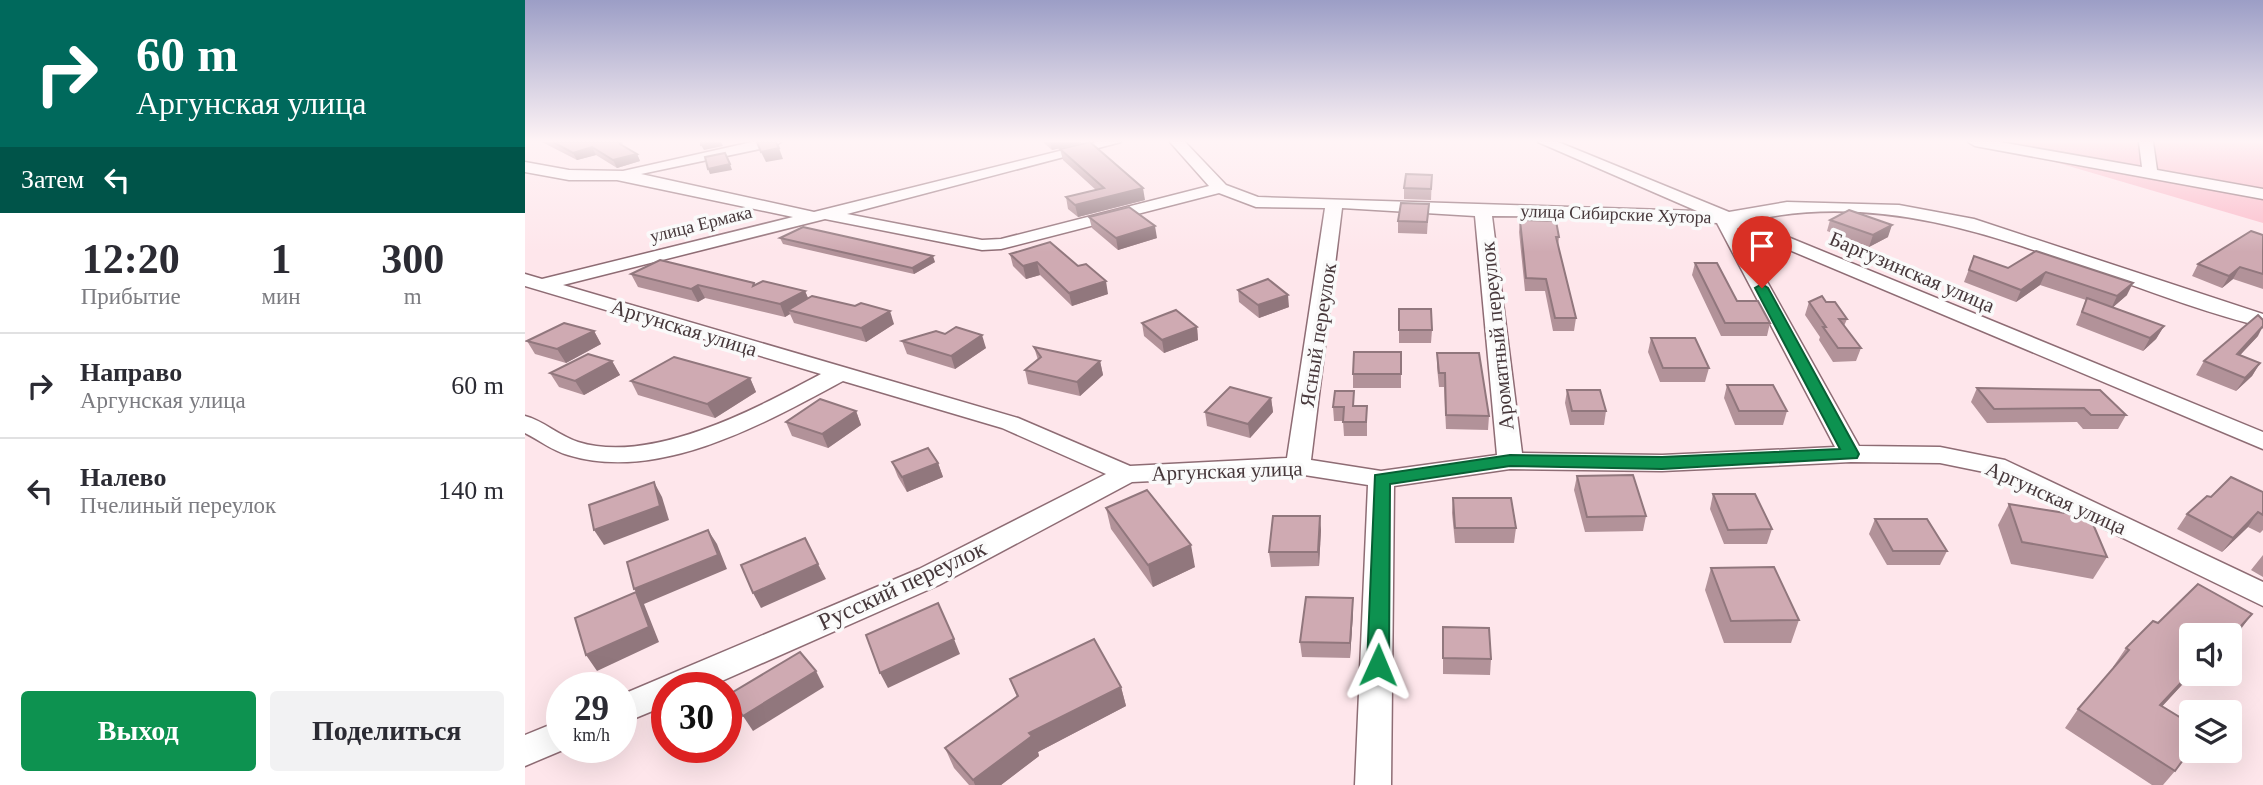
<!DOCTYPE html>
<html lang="ru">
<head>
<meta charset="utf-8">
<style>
	:root { --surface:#fff; --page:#f2f2f3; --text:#2b2b33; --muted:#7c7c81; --line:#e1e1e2; --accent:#0d9250 }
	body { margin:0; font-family:"Times New Roman",serif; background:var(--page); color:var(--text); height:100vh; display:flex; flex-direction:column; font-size:26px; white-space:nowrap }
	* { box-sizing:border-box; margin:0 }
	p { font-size:23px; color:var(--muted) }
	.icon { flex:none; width:38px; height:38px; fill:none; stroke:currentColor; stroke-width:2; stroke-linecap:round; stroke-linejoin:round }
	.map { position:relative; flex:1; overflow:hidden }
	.sheet { display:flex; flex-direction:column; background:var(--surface); width:525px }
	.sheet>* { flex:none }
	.banner { background:#00695c; color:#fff; overflow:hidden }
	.fabs { position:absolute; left:1654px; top:623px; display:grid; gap:14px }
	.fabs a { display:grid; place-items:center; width:63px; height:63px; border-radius:7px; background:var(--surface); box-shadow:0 7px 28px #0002; font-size:35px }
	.speed { position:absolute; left:21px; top:672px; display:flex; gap:14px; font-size:35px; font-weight:700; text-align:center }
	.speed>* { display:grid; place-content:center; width:91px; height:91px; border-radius:50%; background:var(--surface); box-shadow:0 7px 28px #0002; line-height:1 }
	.speed small { font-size:18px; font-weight:400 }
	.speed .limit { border:10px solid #d22; background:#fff; color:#111 }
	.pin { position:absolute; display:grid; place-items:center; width:60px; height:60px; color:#fff; margin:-72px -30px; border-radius:50% 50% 50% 0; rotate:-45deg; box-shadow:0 0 7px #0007 }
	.pin .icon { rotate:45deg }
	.me { position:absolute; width:77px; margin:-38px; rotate:1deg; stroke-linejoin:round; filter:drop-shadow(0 0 5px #0008) }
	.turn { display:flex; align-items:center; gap:24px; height:147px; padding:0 21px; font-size:32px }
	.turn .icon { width:91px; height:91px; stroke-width:2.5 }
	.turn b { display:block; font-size:49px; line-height:60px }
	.then { display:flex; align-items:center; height:66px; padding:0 21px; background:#0003; gap:14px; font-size:26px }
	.eta { display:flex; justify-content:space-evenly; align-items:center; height:119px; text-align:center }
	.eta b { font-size:42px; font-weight:600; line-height:49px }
	.primary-button { display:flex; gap:14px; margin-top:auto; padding:14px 21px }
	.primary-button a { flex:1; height:80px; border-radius:7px; background:var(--accent); color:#fff; font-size:28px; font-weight:600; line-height:80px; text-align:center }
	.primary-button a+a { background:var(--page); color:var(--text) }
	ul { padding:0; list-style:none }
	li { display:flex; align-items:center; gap:21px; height:105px; padding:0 21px; border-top:2px solid var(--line) }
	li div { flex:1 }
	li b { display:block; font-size:26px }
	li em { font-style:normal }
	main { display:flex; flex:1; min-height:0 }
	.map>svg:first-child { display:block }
</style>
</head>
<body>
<main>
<section class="sheet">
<div class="banner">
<div class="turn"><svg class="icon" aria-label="right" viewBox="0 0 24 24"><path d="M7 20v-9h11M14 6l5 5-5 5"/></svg><div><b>60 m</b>Аргунская улица</div></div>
<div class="then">Затем<svg class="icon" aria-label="left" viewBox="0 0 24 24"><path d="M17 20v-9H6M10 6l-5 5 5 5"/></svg></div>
</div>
<div class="eta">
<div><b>12:20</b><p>Прибытие</p></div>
<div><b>1</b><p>мин</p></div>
<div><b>300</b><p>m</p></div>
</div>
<ul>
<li><svg class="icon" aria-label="right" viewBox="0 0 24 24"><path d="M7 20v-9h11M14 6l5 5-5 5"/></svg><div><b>Направо</b><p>Аргунская улица</p></div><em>60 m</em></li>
<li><svg class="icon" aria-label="left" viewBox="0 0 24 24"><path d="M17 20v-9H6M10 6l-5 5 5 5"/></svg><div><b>Налево</b><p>Пчелиный переулок</p></div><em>140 m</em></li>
</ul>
<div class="primary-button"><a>Выход</a><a>Поделиться</a></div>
</section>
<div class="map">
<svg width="1738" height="785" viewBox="0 0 1738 785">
	<rect width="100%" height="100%" fill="#fee6eb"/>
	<path fill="#fbbac9" d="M 1462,142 L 1738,142 L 1738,223 Z"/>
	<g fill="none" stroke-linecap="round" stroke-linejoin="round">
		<g stroke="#8e6c74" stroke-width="3">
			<g id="minor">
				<path d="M 227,142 L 256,142 L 249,146 L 116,174 L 289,212 L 571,142 L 596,142 L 322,214 L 457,240 L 476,239 L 684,186 L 645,142 L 660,142 L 701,185 L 733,197 L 1172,211 L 1013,142 L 1033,142 L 1204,212 L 1262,202 L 1374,205 L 1449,219 L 1738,314 L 1738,327 C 1568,285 1405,179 1224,221 L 1738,432 L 1738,449 L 1212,228 L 1334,446 L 1415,447 L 1480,460 L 1738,582 L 1738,606 L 1464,473 L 1415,463 L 1326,462 L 1137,471 L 985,469 L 869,486 L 866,785 L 830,785 L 843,485 L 773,474 L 607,482 L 414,585 L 181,688 L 142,688 L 142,705 L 96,724 L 96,695 L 394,569 L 581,474 L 477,428 L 318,381 C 240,423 134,483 43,455 C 28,451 14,440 0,433 L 0,416 C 19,421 34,436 53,442 C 127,465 232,408 296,374 L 0,286 L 0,274 L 17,279 L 268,217 L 92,180 L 44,180 L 0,172 L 0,162 L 44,170 L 98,171 ZM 694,193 L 731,207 L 800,208 L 762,458 L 605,466 L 493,418 L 38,285 L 300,219 L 457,250 L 476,249 ZM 817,208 L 950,216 L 972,455 L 856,471 L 786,460 ZM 967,216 L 1097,217 L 1192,223 L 1310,447 L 1137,455 L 997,453 Z"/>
				<path d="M 1443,142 L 1475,142 L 1617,167 L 1614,142 L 1628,142 L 1632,170 L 1738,189 L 1738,199 L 1450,146 Z"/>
				<path d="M 37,720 L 37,747 L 45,747 L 0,766 L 0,735 Z"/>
			</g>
		</g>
		<use href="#minor" fill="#fff" fill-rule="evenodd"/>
	</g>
	<g fill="#b29299">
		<path d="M 17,142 L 97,142 L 98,146 L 112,154 L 115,161 L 92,168 L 71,155 L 52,160 Z"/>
		<path d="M 518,142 L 556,142 L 556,143 L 527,150 Z"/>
		<path d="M 535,149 L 620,200 L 553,217 L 543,209 L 541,197 L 571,190 L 538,160 Z"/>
		<path d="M 907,175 L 906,200 L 879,199 L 879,188 Z"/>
		<path d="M 904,204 L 902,234 L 873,233 L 873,221 Z"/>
		<path d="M 564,217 L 632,238 L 593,250 L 567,228 Z"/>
		<path d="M 995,220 L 1034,237 L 1033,247 L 1051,318 L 1049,331 L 1028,331 L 1020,291 L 1000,291 L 994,232 Z"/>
		<path d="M 1305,220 L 1363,237 L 1344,247 L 1302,231 Z"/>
		<path d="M 1738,235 L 1738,289 L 1708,279 L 1697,288 L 1667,276 L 1673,264 Z"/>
		<path d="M 255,238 L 410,262 L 389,274 L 258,244 Z"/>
		<path d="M 525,242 L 583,294 L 547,306 L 515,275 L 501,279 L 488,266 L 485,254 Z"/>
		<path d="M 1511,251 L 1602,295 L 1588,307 L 1639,326 L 1631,339 L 1618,351 L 1551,325 L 1561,300 L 1515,285 L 1491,302 L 1439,282 L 1449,256 L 1483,268 Z"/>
		<path d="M 1170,263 L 1212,301 L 1245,323 L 1242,336 L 1196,336 L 1167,275 Z"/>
		<path d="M 106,274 L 229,283 L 230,285 L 280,291 L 283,298 L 369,324 L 341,342 L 269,323 L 265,314 L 260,317 L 180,298 L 173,302 L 113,287 Z"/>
		<path d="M 713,290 L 764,307 L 734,318 L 714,302 Z"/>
		<path d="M 1284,302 L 1301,302 L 1322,319 L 1319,326 L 1336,348 L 1331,361 L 1308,362 L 1294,340 L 1295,337 L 1280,315 Z"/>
		<path d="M 874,309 L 907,330 L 906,343 L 874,343 Z"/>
		<path d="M 617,323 L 672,327 L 673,340 L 639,353 L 619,336 Z"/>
		<path d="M 69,331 L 76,344 L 41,363 L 10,354 L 2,341 Z"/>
		<path d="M 420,334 L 461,348 L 430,369 L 382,354 L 377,341 Z"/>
		<path d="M 1733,336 L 1715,355 L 1735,363 L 1727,376 L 1711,391 L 1671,375 L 1679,361 Z"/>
		<path d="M 1126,338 L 1184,368 L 1180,382 L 1135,382 L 1123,352 Z"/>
		<path d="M 509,347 L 575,361 L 578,375 L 555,396 L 503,384 L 500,370 L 513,360 Z"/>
		<path d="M 876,352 L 876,388 L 828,388 L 828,374 Z"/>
		<path d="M 912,353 L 964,416 L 963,430 L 921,429 L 919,387 L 914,387 L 912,367 Z"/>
		<path d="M 87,361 L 95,375 L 59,395 L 34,387 L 25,373 Z"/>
		<path d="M 225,378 L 231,392 L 190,418 L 113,395 L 106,381 Z"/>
		<path d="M 1202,385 L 1262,411 L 1258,425 L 1210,425 L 1199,398 Z"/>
		<path d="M 1452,388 L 1601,415 L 1593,429 L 1558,429 L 1552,422 L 1462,423 L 1446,402 Z"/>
		<path d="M 1042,390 L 1081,411 L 1079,425 L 1045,425 L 1040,403 Z"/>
		<path d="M 746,398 L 748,412 L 725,438 L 682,426 L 680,412 Z"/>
		<path d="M 829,406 L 842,406 L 842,436 L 819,436 L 818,421 L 809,421 L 808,407 Z"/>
		<path d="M 331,411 L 336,425 L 303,448 L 267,436 L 261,422 Z"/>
		<path d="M 367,462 L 413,463 L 418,477 L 382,492 L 373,477 Z"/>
		<path d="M 1052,476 L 1121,516 L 1118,531 L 1060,532 L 1049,490 Z"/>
		<path d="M 1738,492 L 1738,530 L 1735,533 L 1723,527 L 1697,552 L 1652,529 L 1662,514 L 1686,497 Z"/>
		<path d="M 1188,494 L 1247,529 L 1242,544 L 1199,544 L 1185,509 Z"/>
		<path d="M 928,498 L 991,528 L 989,543 L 930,543 L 927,513 Z"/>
		<path d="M 1484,504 L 1582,557 L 1568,579 L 1486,564 L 1473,525 Z"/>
		<path d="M 581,508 L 670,567 L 628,587 L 586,529 Z"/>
		<path d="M 1350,519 L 1422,551 L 1415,565 L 1362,565 L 1344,534 Z"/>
		<path d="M 796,530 L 794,566 L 746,567 L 744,552 Z"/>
		<path d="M 1738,555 L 1738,577 L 1726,570 Z"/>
		<path d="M 1186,568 L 1274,620 L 1266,643 L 1199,643 L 1180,590 Z"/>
		<path d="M 828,598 L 828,613 L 825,658 L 777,657 L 775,642 Z"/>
		<path d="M 1727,614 L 1704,642 L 1704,635 L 1666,635 L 1666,674 L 1667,674 L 1637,706 L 1650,771 L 1638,785 L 1627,785 L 1540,728 L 1553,709 L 1589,668 L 1588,667 L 1601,648 L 1633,623 Z"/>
		<path d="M 918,627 L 966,659 L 965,675 L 918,674 Z"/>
		<path d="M 485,679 L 596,687 L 601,706 L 513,752 L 514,756 L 476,785 L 444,785 L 429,768 L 420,748 L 492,697 Z"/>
	</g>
	<g fill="#91777d">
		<path d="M 189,142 L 196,142 L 198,146 L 179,150 L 176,145 Z"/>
		<path d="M 525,142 L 556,142 L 556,143 L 527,150 Z"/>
		<path d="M 67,147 L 71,155 L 52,160 L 48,153 Z"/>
		<path d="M 254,148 L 258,159 L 241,162 L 236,152 Z"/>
		<path d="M 112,154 L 115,161 L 92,168 L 88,160 Z"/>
		<path d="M 205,164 L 207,170 L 185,174 L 183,169 Z"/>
		<path d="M 618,188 L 620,200 L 553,217 L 550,205 Z"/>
		<path d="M 1367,225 L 1363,237 L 1344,247 L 1348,235 Z"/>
		<path d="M 630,226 L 632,238 L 593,250 L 591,238 Z"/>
		<path d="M 408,256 L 410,262 L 389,274 L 387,268 Z"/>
		<path d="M 512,262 L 515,275 L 501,279 L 498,266 Z"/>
		<path d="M 1715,267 L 1708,279 L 1697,288 L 1704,276 Z"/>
		<path d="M 1521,272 L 1515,285 L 1491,302 L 1496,290 Z"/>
		<path d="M 581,281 L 583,294 L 547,306 L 544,293 Z"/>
		<path d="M 1608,283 L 1602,295 L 1586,309 L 1592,296 Z"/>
		<path d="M 173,285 L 180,298 L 173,302 L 166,289 Z"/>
		<path d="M 280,291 L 285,303 L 263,310 L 265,314 L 260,317 L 255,304 Z"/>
		<path d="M 763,295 L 764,307 L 734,318 L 733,305 Z"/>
		<path d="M 365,311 L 369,324 L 341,342 L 336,328 Z"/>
		<path d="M 1639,326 L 1631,339 L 1618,351 L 1625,338 Z"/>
		<path d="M 1738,326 L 1733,336 L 1704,367 L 1712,354 Z"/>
		<path d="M 672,327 L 673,340 L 639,353 L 637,340 Z"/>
		<path d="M 69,331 L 76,344 L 41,363 L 32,349 Z"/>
		<path d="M 457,335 L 461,348 L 430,369 L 426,356 Z"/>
		<path d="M 87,361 L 95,375 L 59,395 L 50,381 Z"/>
		<path d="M 575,361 L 578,375 L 555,396 L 552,382 Z"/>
		<path d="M 1735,363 L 1727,376 L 1711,391 L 1720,378 Z"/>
		<path d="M 225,378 L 231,392 L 190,418 L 182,404 Z"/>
		<path d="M 746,398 L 748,412 L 725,438 L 723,424 Z"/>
		<path d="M 331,411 L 336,425 L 303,448 L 297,434 Z"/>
		<path d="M 413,463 L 418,477 L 382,492 L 377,477 Z"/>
		<path d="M 129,482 L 137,497 L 144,520 L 79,545 L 69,530 Z"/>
		<path d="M 1733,512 L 1723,527 L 1697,552 L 1708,538 Z"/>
		<path d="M 795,516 L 796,530 L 794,566 L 793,552 Z"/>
		<path d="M 183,530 L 192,544 L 202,569 L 119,604 L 134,642 L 72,671 L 61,655 L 111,592 L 109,589 Z"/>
		<path d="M 666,545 L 670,567 L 628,587 L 623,565 Z"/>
		<path d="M 293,564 L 301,579 L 236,608 L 228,593 Z"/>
		<path d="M 828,598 L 828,613 L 825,658 L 825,643 Z"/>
		<path d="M 1727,614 L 1713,633 L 1704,642 L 1704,639 Z"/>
		<path d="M 429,639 L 435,654 L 363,688 L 355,673 Z"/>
		<path d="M 291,671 L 299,687 L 228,731 L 218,716 Z"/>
		<path d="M 1666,672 L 1666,674 L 1667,674 L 1621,724 L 1635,705 Z"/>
		<path d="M 596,687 L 601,706 L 513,752 L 514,756 L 476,785 L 450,785 L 448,780 L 504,733 Z"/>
	</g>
	<g fill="#cfaab2" stroke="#91777d" stroke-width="2">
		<path d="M 28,142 L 95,142 L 95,144 L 112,154 L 88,160 L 67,147 L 48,153 Z"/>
		<path d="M 176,142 L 189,142 L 176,145 Z"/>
		<path d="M 232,142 L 251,142 L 254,148 L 236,152 Z"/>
		<path d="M 565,142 L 618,188 L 550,205 L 541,197 L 579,188 L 535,149 Z"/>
		<path d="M 200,153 L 205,164 L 183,169 L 180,157 Z"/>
		<path d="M 881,174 L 907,175 L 906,189 L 879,188 Z"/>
		<path d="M 876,203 L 904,204 L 902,222 L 873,221 Z"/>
		<path d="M 604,207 L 630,226 L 591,238 L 564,217 Z"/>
		<path d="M 1324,210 L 1367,225 L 1348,235 L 1305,220 Z"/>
		<path d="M 995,220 L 1031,221 L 1034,237 L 1031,237 L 1051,318 L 1030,318 L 1021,279 L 1001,278 Z"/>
		<path d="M 278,227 L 408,256 L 387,268 L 255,238 Z"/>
		<path d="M 1726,231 L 1738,235 L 1738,274 L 1715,267 L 1704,276 L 1673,264 Z"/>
		<path d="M 525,242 L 553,266 L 561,264 L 581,281 L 544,293 L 512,262 L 498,266 L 485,254 Z"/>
		<path d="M 1511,251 L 1608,283 L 1592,296 L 1521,272 L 1496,290 L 1444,270 L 1449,256 L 1483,268 Z"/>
		<path d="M 135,260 L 229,283 L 228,286 L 238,281 L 280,291 L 255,304 L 173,285 L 166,289 L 106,274 Z"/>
		<path d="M 1170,263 L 1192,263 L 1212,301 L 1233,301 L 1245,323 L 1200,323 Z"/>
		<path d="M 743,279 L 763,295 L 733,305 L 713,290 Z"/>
		<path d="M 287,296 L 330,306 L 336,303 L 365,311 L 336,328 L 263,310 Z"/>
		<path d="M 1297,296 L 1301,302 L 1310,302 L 1322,319 L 1314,319 L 1336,348 L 1313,348 L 1298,327 L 1301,327 L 1284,302 Z"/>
		<path d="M 1562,298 L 1639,326 L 1625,338 L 1557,312 Z"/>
		<path d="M 874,309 L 906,309 L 907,330 L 874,330 Z"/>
		<path d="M 651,310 L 672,327 L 637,340 L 617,323 Z"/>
		<path d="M 1733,315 L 1738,320 L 1738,326 L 1712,354 L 1735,363 L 1720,378 L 1679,361 Z"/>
		<path d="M 39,323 L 69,331 L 32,349 L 2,341 Z"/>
		<path d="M 431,327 L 457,335 L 426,356 L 377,341 L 411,331 L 420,334 Z"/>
		<path d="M 1126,338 L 1170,338 L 1184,368 L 1138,368 Z"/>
		<path d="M 509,347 L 575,361 L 552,382 L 500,370 L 516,357 Z"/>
		<path d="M 829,352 L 876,352 L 876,374 L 828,374 Z"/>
		<path d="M 912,353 L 954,353 L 964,416 L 921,415 L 920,373 L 914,373 Z"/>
		<path d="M 63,354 L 87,361 L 50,381 L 25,373 Z"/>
		<path d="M 149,357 L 225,378 L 182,404 L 106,381 Z"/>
		<path d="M 1202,385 L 1248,385 L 1262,411 L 1214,411 Z"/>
		<path d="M 705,387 L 746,398 L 723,424 L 680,412 Z"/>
		<path d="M 1452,388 L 1575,390 L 1601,415 L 1566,415 L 1559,408 L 1469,409 Z"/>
		<path d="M 1042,390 L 1075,390 L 1081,411 L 1047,411 Z"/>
		<path d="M 810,391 L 829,391 L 828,406 L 842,406 L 841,422 L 818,422 L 819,407 L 808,407 Z"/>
		<path d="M 295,399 L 331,411 L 297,434 L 261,422 Z"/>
		<path d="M 403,448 L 413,463 L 377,477 L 367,462 Z"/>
		<path d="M 1108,475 L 1121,516 L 1062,517 L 1052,476 Z"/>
		<path d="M 1706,477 L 1738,492 L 1738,515 L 1733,512 L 1708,538 L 1662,514 L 1682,496 L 1686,497 Z"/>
		<path d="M 129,482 L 135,506 L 69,530 L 64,505 Z"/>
		<path d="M 622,490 L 666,545 L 623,565 L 581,508 Z"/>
		<path d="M 1188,494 L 1230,494 L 1247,529 L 1203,530 Z"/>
		<path d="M 928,498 L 986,498 L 991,528 L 930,528 Z"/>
		<path d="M 1484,504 L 1565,517 L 1582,557 L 1497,542 Z"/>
		<path d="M 748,516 L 795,516 L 793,552 L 744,552 Z"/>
		<path d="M 1350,519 L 1402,519 L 1422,551 L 1368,551 Z"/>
		<path d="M 183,530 L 193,555 L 109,589 L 102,562 Z"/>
		<path d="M 280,538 L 293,564 L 228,593 L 216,565 Z"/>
		<path d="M 1249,567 L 1274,620 L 1206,621 L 1186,568 Z"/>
		<path d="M 1673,584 L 1727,614 L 1704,639 L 1704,635 L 1666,635 L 1666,672 L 1635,705 L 1666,724 L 1666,749 L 1650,771 L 1553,709 L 1604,650 L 1601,648 L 1628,621 L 1633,623 Z"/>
		<path d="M 111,592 L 124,627 L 61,655 L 50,618 Z"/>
		<path d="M 781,597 L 828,598 L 825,643 L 775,642 Z"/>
		<path d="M 413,603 L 429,639 L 355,673 L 341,635 Z"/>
		<path d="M 918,627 L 964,628 L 966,659 L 918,658 Z"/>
		<path d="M 569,639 L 596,687 L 504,733 L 507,736 L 448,780 L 420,748 L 493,696 L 485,679 Z"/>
		<path d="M 275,652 L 291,671 L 218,716 L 203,695 Z"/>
	</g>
	<linearGradient id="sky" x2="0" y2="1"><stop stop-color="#9c9ec6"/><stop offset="0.56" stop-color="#fff4f6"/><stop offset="1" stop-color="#fff4f6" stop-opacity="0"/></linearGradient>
	<rect width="1738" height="252" fill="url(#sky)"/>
	<path fill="#0d9250" stroke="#085f34" stroke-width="2" d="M 1237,284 L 1243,288 L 1334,454 L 1332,458 L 1137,469 L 985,466 L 865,484 L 864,665 L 861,672 L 853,674 L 845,672 L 842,665 L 850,475 L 985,455 L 1137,457 L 1315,449 L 1230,288 Z"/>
	<g text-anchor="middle" stroke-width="7" stroke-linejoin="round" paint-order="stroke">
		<g font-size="18" fill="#47383b" stroke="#fafafa">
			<text transform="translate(1091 214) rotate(2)" y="6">улица Сибирские Хутора</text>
			<text transform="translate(176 224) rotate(-14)" y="6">улица Ермака</text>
		</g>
		<g font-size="21" fill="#47383b" stroke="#fafafa">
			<text transform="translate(1387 272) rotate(23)" y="7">Баргузинская улица</text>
			<text transform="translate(159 328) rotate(17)" y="7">Аргунская улица</text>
			<text transform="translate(793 335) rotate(-81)" y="7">Ясный переулок</text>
			<text transform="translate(972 336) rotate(-96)" y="7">Ароматный переулок</text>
			<text transform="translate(702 471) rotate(-2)" y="7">Аргунская улица</text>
			<text transform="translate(1531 498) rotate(24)" y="7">Аргунская улица</text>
		</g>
		<g font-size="24" fill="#47383b" stroke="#fafafa">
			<text transform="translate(377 585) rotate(-25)" y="8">Русский переулок</text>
		</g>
	</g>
</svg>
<div class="fabs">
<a><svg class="icon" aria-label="sound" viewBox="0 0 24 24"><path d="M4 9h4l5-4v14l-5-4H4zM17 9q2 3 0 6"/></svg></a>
<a><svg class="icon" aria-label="layers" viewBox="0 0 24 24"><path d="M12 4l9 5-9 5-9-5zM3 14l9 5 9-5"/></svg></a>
</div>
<div class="speed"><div>29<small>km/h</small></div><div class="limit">30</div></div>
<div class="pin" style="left:1237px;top:288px;background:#d93025"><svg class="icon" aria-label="arrive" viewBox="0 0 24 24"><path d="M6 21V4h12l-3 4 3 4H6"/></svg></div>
<svg class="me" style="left:853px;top:665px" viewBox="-20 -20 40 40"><path d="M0-17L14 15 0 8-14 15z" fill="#0d9250" stroke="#fff" stroke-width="4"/></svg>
</div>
</main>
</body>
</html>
